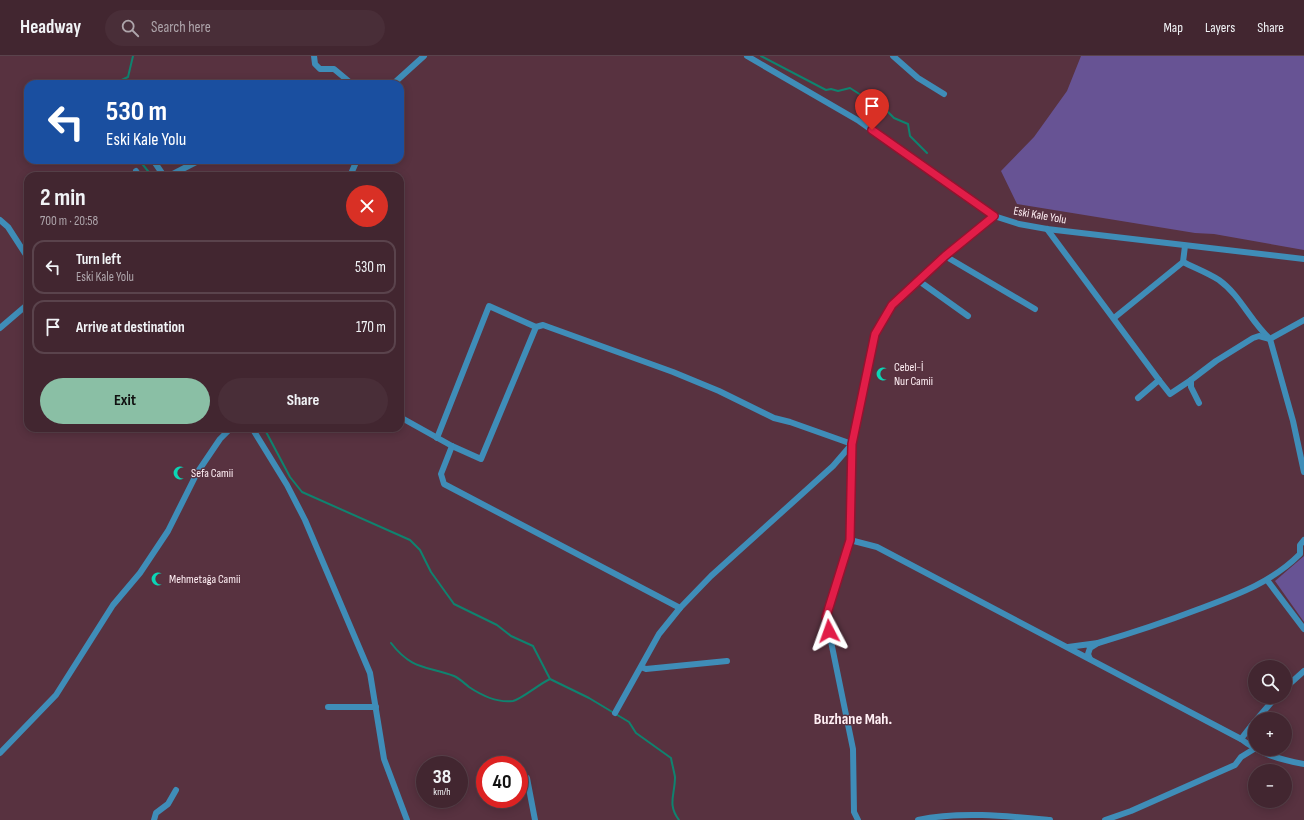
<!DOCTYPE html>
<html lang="en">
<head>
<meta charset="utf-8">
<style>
	:root { --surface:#422630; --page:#492e38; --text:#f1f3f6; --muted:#aea5ab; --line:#5a434c; --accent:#8abfa5 }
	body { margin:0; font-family:"Sofia Sans Condensed",sans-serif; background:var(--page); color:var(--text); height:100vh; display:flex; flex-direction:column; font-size:15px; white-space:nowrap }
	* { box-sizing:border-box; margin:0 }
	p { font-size:13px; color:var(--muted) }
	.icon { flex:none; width:22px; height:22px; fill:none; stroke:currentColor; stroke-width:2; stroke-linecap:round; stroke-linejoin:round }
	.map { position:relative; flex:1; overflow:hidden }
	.side { position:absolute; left:24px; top:116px; width:380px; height:260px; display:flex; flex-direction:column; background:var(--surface); border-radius:12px; box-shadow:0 2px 10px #0003,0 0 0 1px var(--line) }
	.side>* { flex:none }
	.hud { position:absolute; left:24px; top:24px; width:380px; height:84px; border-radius:12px; box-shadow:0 2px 10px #0003,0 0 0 1px var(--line); background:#1a4fa0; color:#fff; overflow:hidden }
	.fabs { position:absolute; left:1248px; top:604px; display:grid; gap:8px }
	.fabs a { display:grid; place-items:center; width:44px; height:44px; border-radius:50%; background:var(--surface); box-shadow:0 2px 10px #0003,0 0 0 1px var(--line); font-size:20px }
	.speed { position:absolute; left:416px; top:700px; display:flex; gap:8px; font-size:20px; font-weight:700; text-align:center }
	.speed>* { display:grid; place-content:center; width:52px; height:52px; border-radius:50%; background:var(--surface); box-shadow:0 2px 10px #0003,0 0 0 1px var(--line); line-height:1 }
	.speed small { font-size:10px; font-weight:400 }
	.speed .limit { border:6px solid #d22; background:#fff; color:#111 }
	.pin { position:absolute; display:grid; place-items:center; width:34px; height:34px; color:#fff; margin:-41px -17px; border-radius:50% 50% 50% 0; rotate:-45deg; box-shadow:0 0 4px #0007 }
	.pin .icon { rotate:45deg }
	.me { position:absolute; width:44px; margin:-22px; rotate:356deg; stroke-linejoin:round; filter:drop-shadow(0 0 3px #0008) }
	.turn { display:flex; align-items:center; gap:14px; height:84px; padding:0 16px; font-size:18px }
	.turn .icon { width:52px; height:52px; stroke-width:2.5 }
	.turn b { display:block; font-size:28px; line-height:34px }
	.round { display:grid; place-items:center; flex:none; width:42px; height:42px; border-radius:21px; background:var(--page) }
	.headline { display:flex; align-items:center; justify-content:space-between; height:68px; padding:0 16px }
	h1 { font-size:24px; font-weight:700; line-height:30px }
	.primary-button { display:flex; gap:8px; margin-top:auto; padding:8px 16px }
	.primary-button a { flex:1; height:46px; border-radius:24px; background:var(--accent); color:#111; font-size:16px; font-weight:700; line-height:46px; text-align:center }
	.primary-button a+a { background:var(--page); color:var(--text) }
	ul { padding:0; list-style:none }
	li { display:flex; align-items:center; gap:12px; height:54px; margin:0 8px 6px; padding:0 8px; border:2px solid var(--line); border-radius:12px }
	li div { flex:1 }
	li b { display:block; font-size:15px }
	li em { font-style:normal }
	header { display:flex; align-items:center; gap:24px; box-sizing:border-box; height:56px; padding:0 20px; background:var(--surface); border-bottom:1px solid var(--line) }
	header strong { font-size:19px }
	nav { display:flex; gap:22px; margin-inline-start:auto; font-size:14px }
	.search { width:280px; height:36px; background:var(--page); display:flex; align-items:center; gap:10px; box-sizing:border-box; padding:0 14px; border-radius:22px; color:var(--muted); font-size:15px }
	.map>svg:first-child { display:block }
</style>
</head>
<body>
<header>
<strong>Headway</strong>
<div class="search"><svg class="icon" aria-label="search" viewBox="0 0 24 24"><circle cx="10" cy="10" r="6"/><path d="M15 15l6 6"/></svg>Search here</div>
<nav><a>Map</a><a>Layers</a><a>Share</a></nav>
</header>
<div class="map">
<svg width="1304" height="764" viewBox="0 0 1304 764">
	<rect width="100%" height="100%" fill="#583240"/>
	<g fill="#675394">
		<path d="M 1081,0 L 1304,0 L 1304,194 L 1214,178 L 1195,177 L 1017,148 L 1001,115 L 1034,81 L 1067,35 Z"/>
		<path d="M 1304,500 L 1304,566 L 1275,525 Z"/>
	</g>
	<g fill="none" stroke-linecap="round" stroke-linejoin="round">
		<g stroke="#0f836f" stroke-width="2">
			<path d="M 761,0 L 826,34 L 831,33 L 838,35 L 850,32 L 864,41 L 872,51 L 887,55 L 894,62 L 908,68 L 910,80 L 927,97"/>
			<path d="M 113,28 L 128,21 L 133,0"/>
			<path d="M 139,104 L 152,120"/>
			<path d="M 264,372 L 290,421 L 302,436 L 410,484 L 420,494 L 431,516 L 454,548 L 497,569 L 511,580 L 533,590 L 550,623 L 589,642 L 629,666 L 636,677 L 671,702 C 672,708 674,715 675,721 C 675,739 667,748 679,764"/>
			<path d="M 391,587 C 411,613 425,610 454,620 C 459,622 464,627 469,631 C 481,639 498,647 513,645 C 522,643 539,628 550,623"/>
		</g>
		<g stroke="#3f8db8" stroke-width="6">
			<path d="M 314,0 L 315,8 L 320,13 L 334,13 L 352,28"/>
			<path d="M 747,0 L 859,65 L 994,160 L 1019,168 L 1047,173 L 1304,203"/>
			<path d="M 893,0 L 918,22 L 944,38"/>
			<path d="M 393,28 L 424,0"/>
			<path d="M 153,104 L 164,120"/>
			<path d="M 136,115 L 139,120"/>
			<path d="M 169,120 L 200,104"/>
			<path d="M 350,120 L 357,104"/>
			<path d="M 0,164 L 8,171 L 28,202"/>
			<path d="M 1047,173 L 1159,324"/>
			<path d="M 945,200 L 1035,253"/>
			<path d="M 1183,206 C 1195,212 1208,217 1219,224 C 1240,239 1251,266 1270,283 L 1293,365 L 1304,416"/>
			<path d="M 919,225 L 968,260"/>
			<path d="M 1114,262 L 1183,206 L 1185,190"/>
			<path d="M 0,272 L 28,248"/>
			<path d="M 1138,342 L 1159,324 L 1170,338 L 1191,324"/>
			<path d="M 1199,347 L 1191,331 L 1191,324 L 1216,305 L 1253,282 L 1259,280 L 1270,283 L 1304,264"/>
			<path d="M 400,361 L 452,390 L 481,403 L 536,271 L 543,269 L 673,316 L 719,335 L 774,362 L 790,366 L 852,388 L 833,410 L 711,520 L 680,552 L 659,578 L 615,657"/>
			<path d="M 252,372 L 287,429 L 305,464 L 370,617 L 384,703 L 407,764"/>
			<path d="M 437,382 L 489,250 L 536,271"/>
			<path d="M 452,390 L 441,418 L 444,428 L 680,552"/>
			<path d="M 850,484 L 877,491 L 1241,683 C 1260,698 1281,704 1304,708"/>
			<path d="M 1267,524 L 1304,573"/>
			<path d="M 1098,587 C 1132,577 1165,566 1199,553 C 1236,539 1271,527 1300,498 L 1300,489 L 1304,484"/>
			<path d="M 1068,591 L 1098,587 L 1090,592 L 1088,598 L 1090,603"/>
			<path d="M 641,611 L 646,613 L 727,605"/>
			<path d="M 1285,632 L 1304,615"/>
			<path d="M 328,651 L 376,651"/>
			<path d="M 1257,663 L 1276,641"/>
			<path d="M 1241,683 L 1255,665"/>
			<path d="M 0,697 L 56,639 L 113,549 L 140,517 L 168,475 L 197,417 L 220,383 L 231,372"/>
			<path d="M 527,722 L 535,764"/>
			<path d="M 154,764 L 156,757 L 168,748 L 176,734"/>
			<path d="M 858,764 L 854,756 L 853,693 L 826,561 L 850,484 L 852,388 L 869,302 L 875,278 L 892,249 L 945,200 L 994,160"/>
			<path d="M 918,764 C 959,755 1008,760 1050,764"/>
			<path d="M 1105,764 L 1131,755 L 1235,709 L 1241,701 L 1254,693"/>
		</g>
	</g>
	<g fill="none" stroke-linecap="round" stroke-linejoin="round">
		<g stroke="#92132f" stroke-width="10">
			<path id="route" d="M 829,575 L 826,561 L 850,484 L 852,388 L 875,278 L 892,249 L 945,200 L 994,160 L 872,74"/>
		</g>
		<use href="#route" stroke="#e11d48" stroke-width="7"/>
	</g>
	<defs>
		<g id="mosque-bare" transform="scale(1.08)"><path d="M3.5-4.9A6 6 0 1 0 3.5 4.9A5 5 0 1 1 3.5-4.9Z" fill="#0bd5b5" stroke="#583240" stroke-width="2.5" paint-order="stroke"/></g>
	</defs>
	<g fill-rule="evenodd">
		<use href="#mosque-bare" x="883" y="318"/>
		<use href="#mosque-bare" x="180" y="417"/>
		<use href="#mosque-bare" x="158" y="523"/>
	</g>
	<g text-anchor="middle" stroke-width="3" stroke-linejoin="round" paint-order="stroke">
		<g font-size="12" fill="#ffeff4" stroke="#583240">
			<text transform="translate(1040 159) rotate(10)" y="4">Eski Kale Yolu</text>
		</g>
		<g font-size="12" fill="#ffeff4" stroke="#583240" text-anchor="start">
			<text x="894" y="315">Cebel-İ<tspan x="894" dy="14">Nur Camii</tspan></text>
			<text x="191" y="421">Sefa Camii</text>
			<text x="169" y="527">Mehmetağa Camii</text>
		</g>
		<g font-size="16" font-weight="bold" fill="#ffeff4" stroke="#583240">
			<text x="853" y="668">Buzhane Mah.</text>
		</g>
	</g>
</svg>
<div class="fabs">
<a><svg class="icon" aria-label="search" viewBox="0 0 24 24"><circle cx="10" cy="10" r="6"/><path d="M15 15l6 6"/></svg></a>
<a>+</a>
<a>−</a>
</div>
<div class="speed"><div>38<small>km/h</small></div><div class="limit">40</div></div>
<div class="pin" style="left:872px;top:74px;background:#d93025"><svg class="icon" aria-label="arrive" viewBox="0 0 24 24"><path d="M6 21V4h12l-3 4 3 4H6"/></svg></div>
<svg class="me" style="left:829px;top:575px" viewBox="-20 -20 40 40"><path d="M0-17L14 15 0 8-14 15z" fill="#e11d48" stroke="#fff" stroke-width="4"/></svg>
<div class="hud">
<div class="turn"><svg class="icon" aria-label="left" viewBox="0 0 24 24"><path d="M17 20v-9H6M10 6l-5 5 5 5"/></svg><div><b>530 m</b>Eski Kale Yolu</div></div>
</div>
<section class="side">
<div class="headline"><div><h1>2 min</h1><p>700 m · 20:58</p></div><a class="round" style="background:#d93025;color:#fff"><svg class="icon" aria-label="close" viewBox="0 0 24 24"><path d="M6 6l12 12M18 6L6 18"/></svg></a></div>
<ul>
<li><svg class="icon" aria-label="left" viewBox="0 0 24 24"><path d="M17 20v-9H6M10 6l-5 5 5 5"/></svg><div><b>Turn left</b><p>Eski Kale Yolu</p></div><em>530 m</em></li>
<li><svg class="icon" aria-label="arrive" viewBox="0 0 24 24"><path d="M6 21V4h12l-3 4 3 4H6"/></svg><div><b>Arrive at destination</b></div><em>170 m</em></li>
</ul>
<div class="primary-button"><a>Exit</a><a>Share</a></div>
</section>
</div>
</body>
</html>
